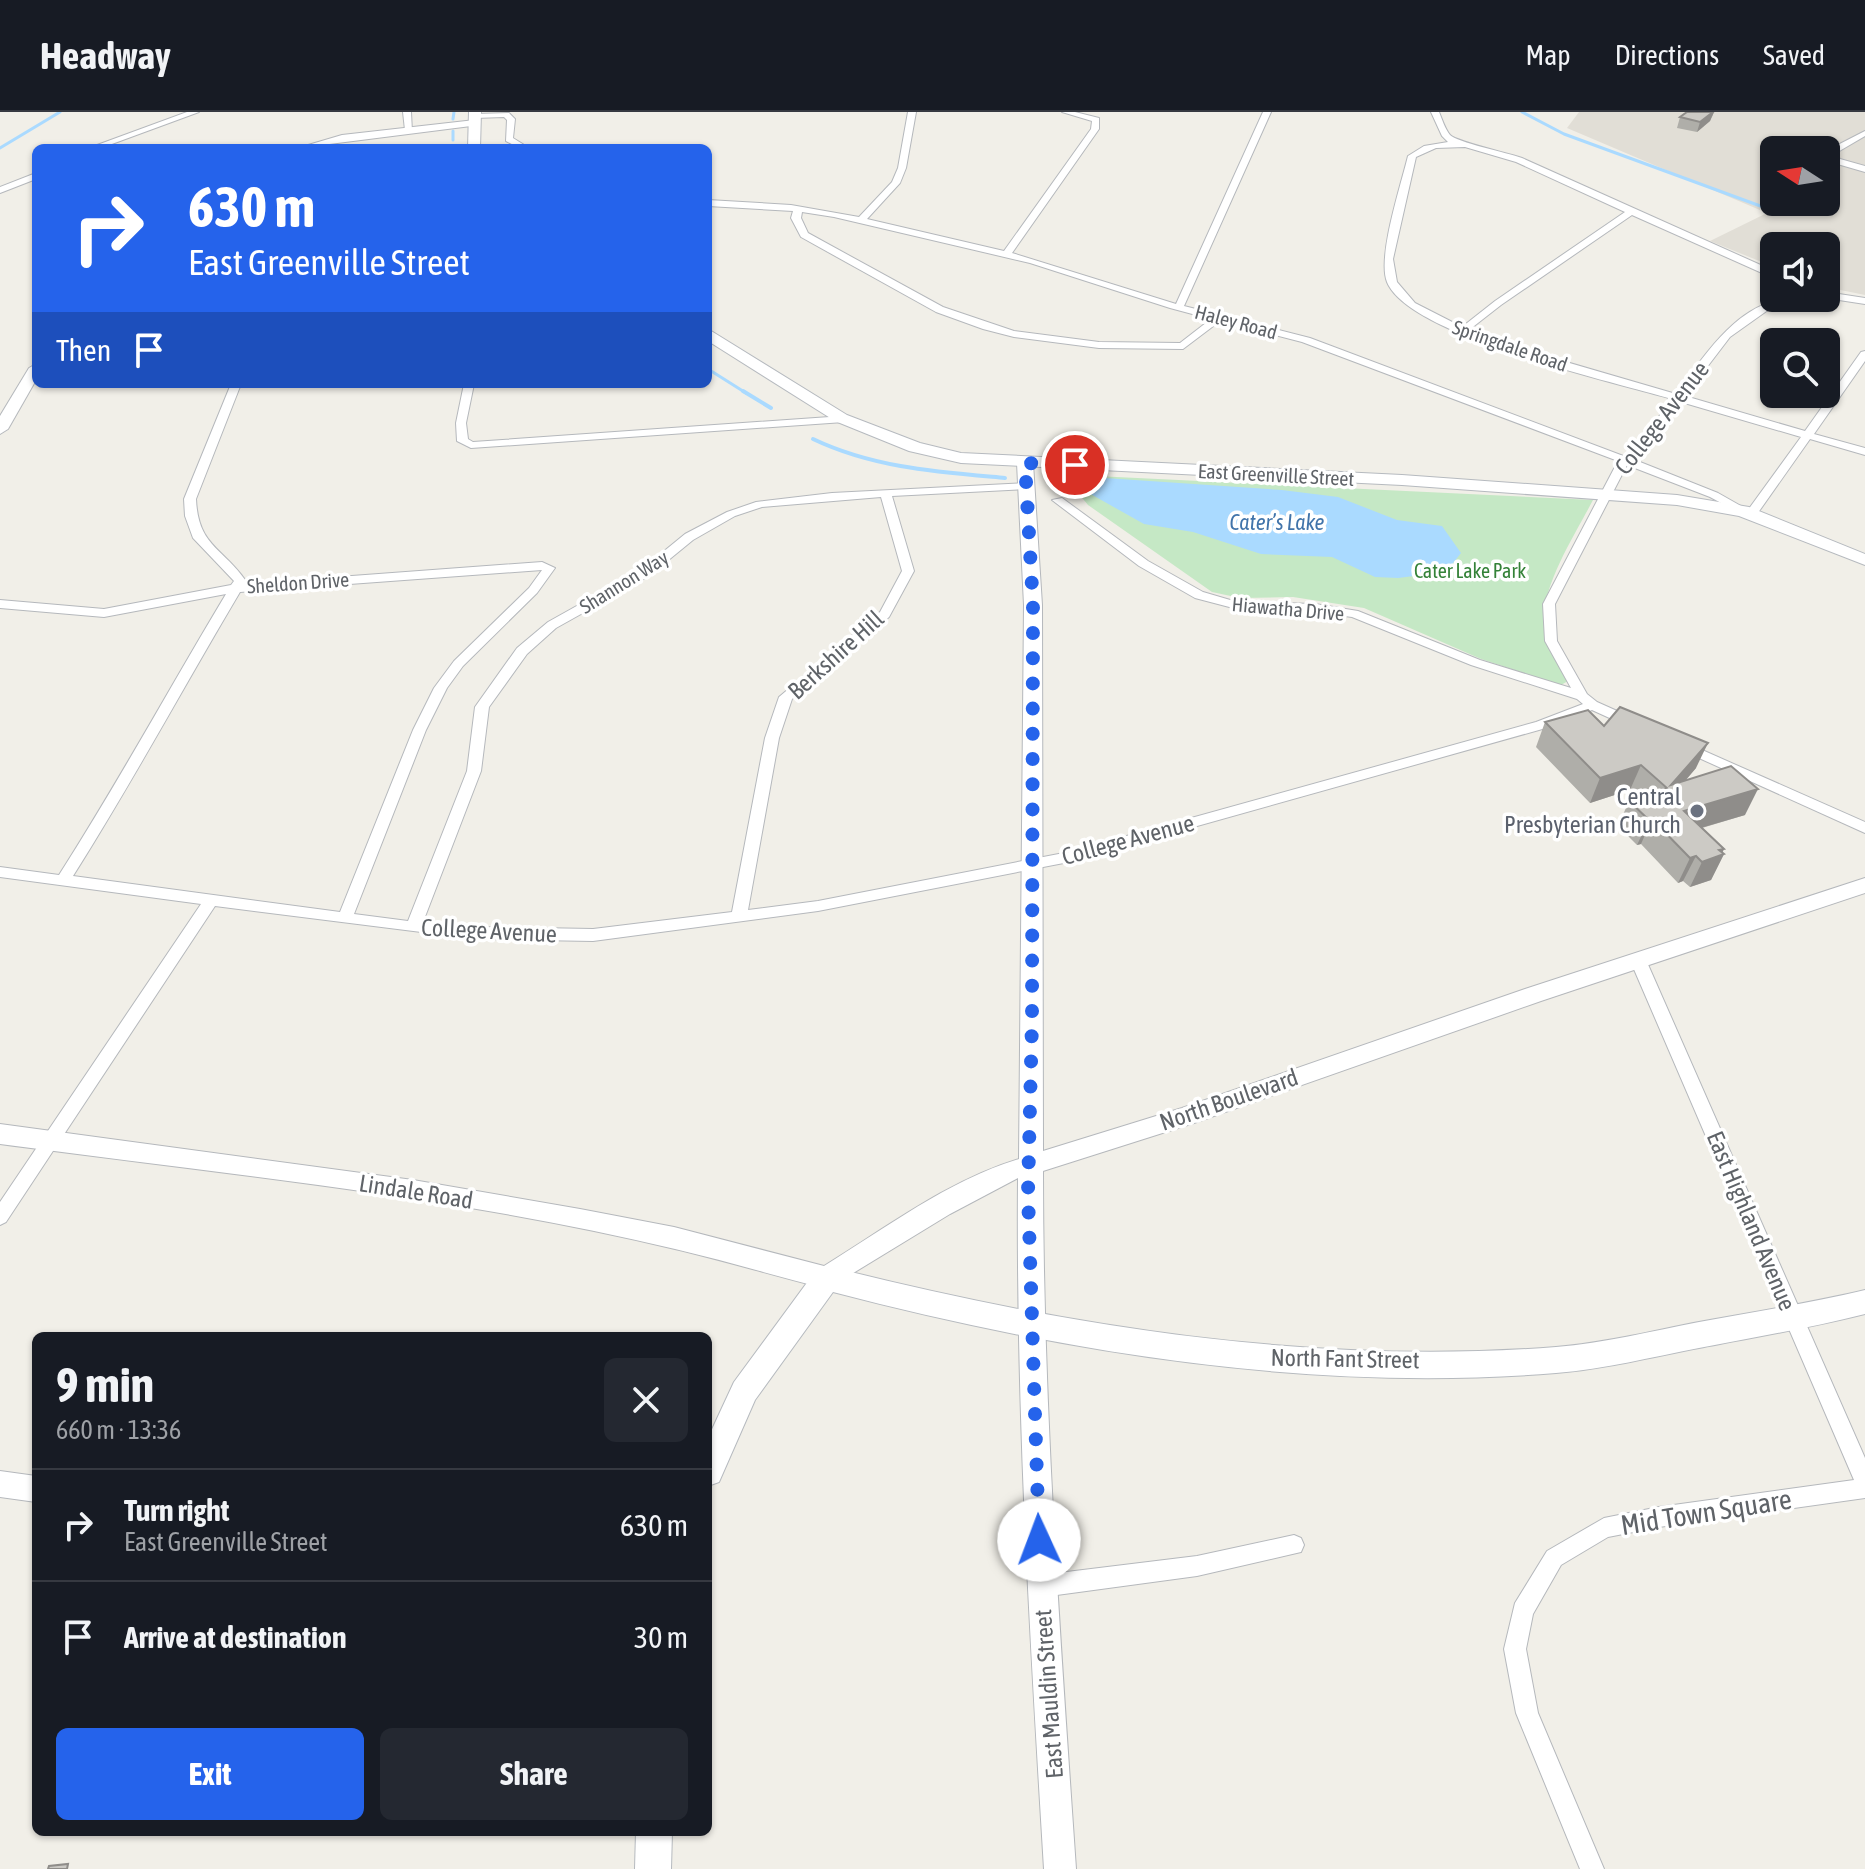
<!DOCTYPE html>
<html lang="en">
<head>
<meta charset="utf-8">
<style>
	:root { --surface:#171b24; --page:#242831; --text:#f1f3f6; --muted:#9ea1a6; --line:#363941; --accent:#2563eb }
	body { margin:0; font-family:"Asap Condensed",sans-serif; background:var(--page); color:var(--text); height:100vh; display:flex; flex-direction:column; font-size:30px; white-space:nowrap }
	* { box-sizing:border-box; margin:0 }
	p { font-size:26px; color:var(--muted) }
	.icon { flex:none; width:44px; height:44px; fill:none; stroke:currentColor; stroke-width:2; stroke-linecap:round; stroke-linejoin:round }
	.map { position:relative; flex:1; overflow:hidden }
	.panel { position:absolute; left:32px; top:1220px; width:680px; height:504px; display:flex; flex-direction:column; background:var(--surface); border-radius:12px; box-shadow:0 2px 6px #0004 }
	.panel>* { flex:none }
	.banner { position:absolute; left:32px; top:32px; width:680px; height:244px; border-radius:12px; box-shadow:0 2px 6px #0004; background:#2563eb; color:#fff; overflow:hidden }
	.needle { width:52px; rotate:282deg }
	.controls { position:absolute; left:1760px; top:24px; display:grid; gap:16px }
	.controls a { display:grid; place-items:center; width:80px; height:80px; border-radius:12px; background:var(--surface); box-shadow:0 2px 6px #0004; font-size:40px }
	.pin { position:absolute; display:grid; place-items:center; width:68px; height:68px; color:#fff; margin:-34px; border:4px solid #fff; border-radius:50%; box-shadow:0 2px 8px #0007 }
	.me { position:absolute; width:88px; margin:-44px; rotate:358deg; stroke-linejoin:round; filter:drop-shadow(0 0 6px #0008) }
	.turn { display:flex; align-items:center; gap:28px; height:168px; padding:0 24px; font-size:36px }
	.turn .icon { width:104px; height:104px; stroke-width:2.5 }
	.turn b { display:block; font-size:56px; line-height:68px }
	.then { display:flex; align-items:center; height:76px; padding:0 24px; background:#0003; gap:16px; font-size:30px }
	.round { display:grid; place-items:center; flex:none; width:84px; height:84px; border-radius:12px; background:var(--page) }
	.overview { display:flex; align-items:center; justify-content:space-between; height:136px; padding:0 24px }
	h1 { font-size:48px; font-weight:700; line-height:60px }
	.primary-button { display:flex; gap:16px; margin-top:auto; padding:16px 24px }
	.primary-button a { flex:1; height:92px; border-radius:12px; background:var(--accent); color:#fff; font-size:32px; font-weight:700; line-height:92px; text-align:center }
	.primary-button a+a { background:var(--page); color:var(--text) }
	ul { padding:0; list-style:none }
	li { display:flex; align-items:center; gap:24px; height:112px; padding:0 24px; border-top:2px solid var(--line) }
	li div { flex:1 }
	li b { display:block; font-size:30px }
	li em { font-style:normal }
	header { display:flex; align-items:center; gap:48px; box-sizing:border-box; height:112px; padding:0 40px; background:var(--surface); border-bottom:2px solid var(--line) }
	header strong { font-size:38px }
	nav { display:flex; gap:44px; margin-inline-start:auto; font-size:28px }
	.map>svg:first-child { display:block }
</style>
</head>
<body>
<header>
<strong>Headway</strong>
<nav><a>Map</a><a>Directions</a><a>Saved</a></nav>
</header>
<div class="map">
<svg width="1865" height="1757" viewBox="0 0 1865 1757">
	<rect width="100%" height="100%" fill="#f1efe8"/>
	<path fill="#e1ded6" fill-rule="evenodd" d="M 1579,0 L 1865,0 L 1865,183 L 1826,175 L 1826,134 L 1774,134 L 1774,155 L 1710,129 L 1767,101 L 1567,16 ZM 1774,38 L 1826,38 L 1826,90 L 1774,90 Z"/>
	<path fill="#c5e8c5" d="M 1075,363 L 1593,388 C 1576,421 1540,476 1544,513 C 1546,535 1557,551 1568,569 L 1561,573 L 1481,547 L 1364,496 L 1293,485 L 1240,486 L 1212,480 L 1088,393 L 1065,365 Z"/>
	<path fill="#aadaff" d="M 1090,365 L 1282,378 L 1338,385 L 1397,408 L 1442,414 L 1461,441 L 1446,460 L 1398,466 L 1375,465 L 1332,445 L 1261,442 L 1193,420 L 1144,412 L 1087,380 L 1082,368 Z"/>
	<g fill="none" stroke-linecap="round" stroke-linejoin="round">
		<g stroke="#aadaff" stroke-width="3">
			<path d="M 1522,0 L 1564,22 L 1774,99"/>
			<path d="M 453,7 L 454,0"/>
			<path d="M 453,19 L 453,28"/>
			<path d="M 0,36 L 60,0"/>
			<path d="M 708,257 L 746,281"/>
		</g>
		<g stroke="#aadaff" stroke-width="4">
			<path d="M 743,279 L 771,296"/>
			<path d="M 813,327 C 874,356 938,360 1005,366"/>
		</g>
		<g stroke="#b5b8bc" stroke-width="2">
			<g id="minor">
				<path d="M 187,0 L 199,0 L 101,36 L 89,36 Z"/>
				<path d="M 403,0 L 411,0 L 412,20 L 405,18 Z"/>
				<path d="M 908,0 L 916,0 L 906,56 L 900,71 L 867,107 L 1004,139 L 1091,17 L 1092,9 L 1062,0 L 1075,0 L 1099,6 L 1099,17 L 1012,141 L 1176,192 L 1263,0 L 1271,0 L 1184,194 L 1310,226 L 1626,345 L 1631,342 L 1672,287 C 1614,270 1409,224 1387,170 C 1377,145 1401,73 1408,44 L 1424,34 L 1448,30 L 1442,24 L 1431,0 L 1439,0 C 1442,7 1445,17 1450,23 C 1456,30 1508,41 1522,46 L 1774,159 L 1774,166 L 1771,165 L 1632,103 L 1501,193 L 1469,218 L 1484,226 L 1676,282 C 1706,242 1740,186 1796,186 L 1768,198 L 1730,225 L 1685,284 L 1805,319 L 1861,240 L 1865,239 L 1865,249 L 1814,322 L 1865,336 L 1865,343 L 1810,327 L 1755,405 L 1751,407 L 1710,385 L 1627,353 L 1555,492 L 1557,529 L 1587,582 L 1597,590 L 1635,607 L 1635,613 L 1625,613 L 1592,598 L 1546,616 L 1069,750 L 818,799 L 593,829 L 477,827 L 215,794 L 6,1110 L 0,1113 L 0,1090 L 201,792 L 0,765 L 0,755 L 59,763 C 118,671 170,575 226,482 L 104,505 L 0,496 L 0,488 L 104,497 L 231,473 L 234,469 L 193,426 L 185,404 L 184,387 L 231,272 L 241,272 L 196,387 C 198,434 222,435 246,469 L 245,472 L 542,450 L 555,456 L 537,481 L 463,554 L 447,576 L 426,618 L 354,802 L 408,809 L 467,659 L 475,595 L 517,536 L 548,510 L 641,458 L 685,422 L 727,400 L 756,390 L 832,381 L 1027,371 L 1033,374 L 1027,377 L 892,384 L 914,459 L 889,505 L 792,587 L 779,626 L 748,798 L 818,789 L 1069,740 L 1536,610 L 1583,592 L 1577,587 L 1471,553 L 1352,505 L 1315,500 L 1237,497 L 1195,486 L 1139,454 L 1052,388 L 1062,386 L 1148,449 L 1203,480 L 1237,490 L 1315,492 L 1358,499 L 1480,548 L 1571,576 L 1545,529 L 1543,492 L 1618,349 L 1302,230 L 1220,209 L 1183,237 L 1099,236 L 1014,225 L 983,217 L 936,200 L 801,125 L 791,106 L 793,99 L 708,94 L 708,88 L 791,93 L 859,105 L 892,70 L 898,56 ZM 1465,35 L 1516,50 L 1625,100 L 1495,189 L 1462,215 L 1415,191 L 1397,170 L 1393,147 L 1416,45 L 1436,36 ZM 802,100 L 834,105 L 1030,151 L 1170,196 L 1211,207 L 1180,231 L 1099,230 L 1014,219 L 943,195 L 808,121 L 801,106 ZM 1681,290 L 1801,325 L 1748,398 L 1718,381 L 1635,348 ZM 881,385 L 902,459 L 880,500 L 779,585 L 765,626 L 732,800 L 593,817 L 477,815 L 423,810 L 481,659 L 489,595 L 527,542 L 556,516 L 649,464 L 693,428 L 735,404 L 762,395 ZM 542,458 L 529,476 L 454,549 L 434,576 L 413,618 L 340,800 L 73,764 C 132,671 184,574 240,480 Z"/>
				<path d="M 509,1 L 515,7 L 513,26 L 529,36 L 519,36 L 506,29 L 507,8 L 504,5 L 475,6 L 471,4 L 475,2 Z"/>
				<path d="M 1865,19 L 1865,24 L 1836,41 L 1840,47 L 1865,54 L 1865,60 L 1834,51 L 1828,38 Z"/>
				<path d="M 36,61 L 36,67 L 0,81 L 0,75 Z"/>
				<path d="M 1826,180 L 1865,186 L 1865,192 L 1826,186 Z"/>
				<path d="M 464,272 L 474,272 L 466,311 L 468,327 L 473,330 L 844,304 L 849,307 L 844,310 L 471,336 L 457,329 L 456,311 Z"/>
				<path d="M 1684,630 L 1865,710 L 1865,721 L 1679,637 L 1677,634 L 1679,631 Z"/>
				<path d="M 1638,842 L 1646,848 L 1865,1346 L 1865,1386 L 1659,1415 L 1608,1425 L 1561,1453 L 1533,1502 L 1526,1537 L 1538,1601 L 1604,1757 L 1580,1757 L 1516,1601 L 1504,1537 L 1515,1491 L 1547,1439 L 1604,1406 L 1659,1395 L 1854,1368 L 1630,848 Z"/>
				<path d="M 1294,1423 L 1301,1426 L 1304,1433 L 1301,1440 L 1197,1464 L 1042,1485 L 1034,1481 L 1031,1474 L 1034,1467 L 1042,1463 L 1197,1444 Z"/>
			</g>
		</g>
		<g stroke="#b5b8bc" stroke-width="2">
			<g id="tertiary">
				<path d="M 475,8 L 479,9 L 479,13 L 298,36 L 342,23 Z"/>
				<path d="M 36,252 L 36,268 L 8,317 L 0,322 L 0,304 L 29,256 Z"/>
				<path d="M 1025,346 L 1033,351 L 1042,493 L 1043,1039 L 1182,996 L 1525,877 L 1865,766 L 1865,781 L 1541,889 L 1194,1011 L 1043,1059 C 1043,1292 1060,1524 1076,1757 L 1044,1757 C 1030,1527 1016,1297 1018,1066 L 950,1102 L 827,1177 C 776,1164 726,1149 675,1137 C 454,1084 225,1062 0,1032 L 0,1012 L 413,1068 L 580,1097 L 674,1115 L 824,1154 C 886,1116 949,1068 1019,1047 L 1024,493 L 1017,351 Z"/>
				<path d="M 0,1359 L 36,1364 L 36,1390 L 0,1385 Z"/>
			</g>
		</g>
		<g stroke="#b6babf" stroke-width="2">
			<g id="secondary">
				<path d="M 469,0 L 481,0 L 480,36 L 468,36 Z"/>
				<path d="M 708,217 L 847,303 L 920,331 L 961,341 L 1402,363 L 1677,383 L 1749,395 L 1865,442 L 1865,453 L 1739,404 L 1677,393 L 1402,373 L 961,351 L 909,339 L 835,309 L 708,229 Z"/>
				<path d="M 827,1154 C 1063,1214 1312,1254 1556,1235 C 1604,1231 1652,1219 1699,1210 C 1754,1200 1810,1191 1865,1178 L 1865,1202 C 1810,1216 1755,1225 1699,1236 C 1652,1245 1605,1257 1556,1261 C 1314,1281 1067,1241 833,1180 L 755,1288 L 719,1370 L 708,1374 L 708,1326 L 734,1270 L 817,1157 Z"/>
				<path d="M 636,1720 L 672,1720 L 671,1757 L 635,1757 Z"/>
			</g>
		</g>
		<use href="#minor" fill="#fff" fill-rule="evenodd"/>
		<use href="#tertiary" fill="#fff" fill-rule="evenodd"/>
		<use href="#secondary" fill="#fff" fill-rule="evenodd"/>
	</g>
	<g fill="#afaea9">
		<path d="M 1714,0 L 1710,9 L 1697,20 L 1677,16 L 1680,5 Z"/>
		<path d="M 1545,610 L 1604,614 L 1696,656 L 1685,669 L 1745,703 L 1702,716 L 1724,742 L 1711,768 L 1690,775 L 1683,769 L 1678,771 L 1641,732 L 1637,733 L 1618,714 L 1629,689 L 1639,686 L 1630,678 L 1590,691 L 1536,635 Z"/>
	</g>
	<g fill="#8f8d8a">
		<path d="M 1714,0 L 1710,9 L 1697,20 L 1700,10 Z"/>
		<path d="M 1708,631 L 1696,656 L 1660,698 L 1671,673 Z"/>
		<path d="M 1641,653 L 1630,678 L 1590,691 L 1600,666 Z"/>
		<path d="M 1758,677 L 1745,703 L 1673,724 L 1684,699 Z"/>
		<path d="M 1652,707 L 1641,732 L 1637,733 L 1649,708 Z"/>
		<path d="M 1724,737 L 1721,744 L 1724,742 L 1711,768 L 1690,775 L 1702,750 L 1719,738 Z"/>
		<path d="M 1696,744 L 1683,769 L 1678,771 L 1690,746 Z"/>
	</g>
	<g fill="#cccac5" stroke="#8f8d8a" stroke-width="2">
		<path d="M 1687,0 L 1713,0 L 1700,10 L 1680,5 Z"/>
		<path d="M 1620,595 L 1708,631 L 1671,673 L 1731,654 L 1758,677 L 1684,699 L 1724,737 L 1719,738 L 1724,742 L 1702,750 L 1696,744 L 1690,746 L 1652,707 L 1649,708 L 1629,689 L 1667,676 L 1641,653 L 1600,666 L 1545,610 L 1588,598 L 1604,614 Z"/>
		<path d="M 68,1752 L 67,1757 L 48,1757 L 49,1754 Z"/>
	</g>
	<g fill="none" stroke-linecap="round" stroke-linejoin="round">
		<path stroke="#2563eb" stroke-width="14" stroke-dasharray="0 25.2" d="M 1039,1428 L 1028,1081 L 1032,909 L 1033,493 L 1025,351 L 1075,353"/>
	</g>
	<circle fill="#6b7280" stroke="#fff" stroke-width="3" cx="1697" cy="699" r="8"/>
	<g text-anchor="middle" stroke-width="7" stroke-linejoin="round" paint-order="stroke">
		<g font-size="20" fill="#5f6368" stroke="#fff">
			<text transform="translate(1236 210) rotate(15)" y="7">Haley Road</text>
			<text transform="translate(1510 234) rotate(19)" y="7">Springdale Road</text>
			<text transform="translate(1276 363) rotate(3)" y="7">East Greenville Street</text>
			<text transform="translate(624 470) rotate(-32)" y="7">Shannon Way</text>
			<text transform="translate(298 471) rotate(-4)" y="7">Sheldon Drive</text>
			<text transform="translate(1288 497) rotate(5)" y="7">Hiawatha Drive</text>
		</g>
		<g font-size="20" fill="#348238" stroke="#fff">
			<text x="1470" y="466">Cater Lake Park</text>
		</g>
		<g font-size="22" font-style="italic" fill="#4174aa" stroke="#fff">
			<text x="1277" y="418">Cater’s Lake</text>
		</g>
		<g font-size="24" fill="#5f6368" stroke="#fff">
			<text transform="translate(1662 306) rotate(-52)" y="8">College Avenue</text>
			<text transform="translate(836 543) rotate(-42)" y="8">Berkshire Hill</text>
			<text transform="translate(1128 728) rotate(-15)" y="8">College Avenue</text>
			<text transform="translate(489 819) rotate(3)" y="8">College Avenue</text>
			<text transform="translate(1229 988) rotate(-19)" y="8">North Boulevard</text>
			<text transform="translate(416 1080) rotate(9)" y="8">Lindale Road</text>
			<text transform="translate(1751 1109) rotate(67)" y="8">East Highland Avenue</text>
			<text transform="translate(1345 1247) rotate(1)" y="8">North Fant Street</text>
			<text transform="translate(1049 1582) rotate(-94)" y="8">East Mauldin Street</text>
		</g>
		<g font-size="24" fill="#5b616d" stroke="#fff" text-anchor="end">
			<text x="1681" y="693">Central<tspan x="1681" dy="28">Presbyterian Church</tspan></text>
		</g>
		<g font-size="28" fill="#5f6368" stroke="#fff">
			<text transform="translate(1706 1400) rotate(-9)" y="10">Mid Town Square</text>
		</g>
	</g>
</svg>
<div class="controls">
<a><svg class="needle" viewBox="-14 -14 28 28"><path d="M0-13l5 13h-10z" fill="#e53935"/><path d="M0 13l5-13h-10z" fill="#9ea1a6"/></svg></a>
<a><svg class="icon" aria-label="sound" viewBox="0 0 24 24"><path d="M4 9h4l5-4v14l-5-4H4zM17 9q2 3 0 6"/></svg></a>
<a><svg class="icon" aria-label="search" viewBox="0 0 24 24"><circle cx="10" cy="10" r="6"/><path d="M15 15l6 6"/></svg></a>
</div>
<div class="pin" style="left:1075px;top:353px;background:#d93025"><svg class="icon" aria-label="arrive" viewBox="0 0 24 24"><path d="M6 21V4h12l-3 4 3 4H6"/></svg></div>
<svg class="me" style="left:1039px;top:1428px" viewBox="-20 -20 40 40"><circle r="19" fill="#fff"/><path d="M0-13L10 11 0 6-10 11z" fill="#2563eb"/></svg>
<div class="banner">
<div class="turn"><svg class="icon" aria-label="right" viewBox="0 0 24 24"><path d="M7 20v-9h11M14 6l5 5-5 5"/></svg><div><b>630 m</b>East Greenville Street</div></div>
<div class="then">Then<svg class="icon" aria-label="arrive" viewBox="0 0 24 24"><path d="M6 21V4h12l-3 4 3 4H6"/></svg></div>
</div>
<section class="panel">
<div class="overview"><div><h1>9 min</h1><p>660 m · 13:36</p></div><a class="round"><svg class="icon" aria-label="close" viewBox="0 0 24 24"><path d="M6 6l12 12M18 6L6 18"/></svg></a></div>
<ul>
<li><svg class="icon" aria-label="right" viewBox="0 0 24 24"><path d="M7 20v-9h11M14 6l5 5-5 5"/></svg><div><b>Turn right</b><p>East Greenville Street</p></div><em>630 m</em></li>
<li><svg class="icon" aria-label="arrive" viewBox="0 0 24 24"><path d="M6 21V4h12l-3 4 3 4H6"/></svg><div><b>Arrive at destination</b></div><em>30 m</em></li>
</ul>
<div class="primary-button"><a>Exit</a><a>Share</a></div>
</section>
</div>
</body>
</html>
